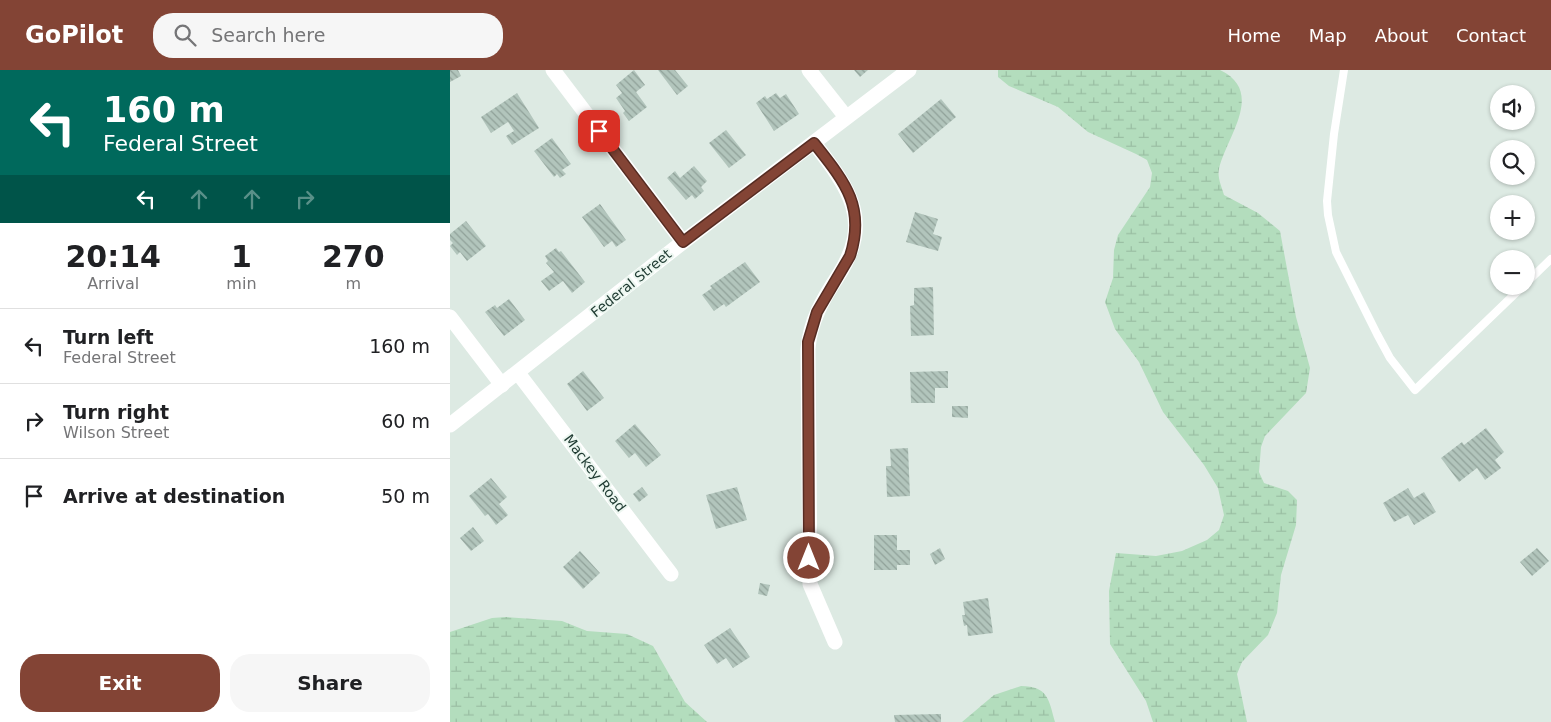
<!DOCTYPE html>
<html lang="en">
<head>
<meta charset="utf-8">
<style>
	:root { --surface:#fff; --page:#f6f6f6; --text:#202124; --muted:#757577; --line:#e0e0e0; --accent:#834435 }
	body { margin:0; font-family:"DejaVu Sans",sans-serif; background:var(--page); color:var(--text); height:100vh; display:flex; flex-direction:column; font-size:19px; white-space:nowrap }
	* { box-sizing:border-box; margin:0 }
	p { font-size:16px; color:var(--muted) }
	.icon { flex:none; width:28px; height:28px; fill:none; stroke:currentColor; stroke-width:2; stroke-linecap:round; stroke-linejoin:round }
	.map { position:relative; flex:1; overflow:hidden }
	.sheet { display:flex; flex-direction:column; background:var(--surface); width:450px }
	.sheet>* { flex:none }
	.banner { background:#00695c; color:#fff; overflow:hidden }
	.buttons { position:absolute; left:1040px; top:15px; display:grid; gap:10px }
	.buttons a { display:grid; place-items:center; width:45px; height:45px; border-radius:50%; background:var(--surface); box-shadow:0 1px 4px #0004; font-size:25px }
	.pin { position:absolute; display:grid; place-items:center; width:42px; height:42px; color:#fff; margin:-21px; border-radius:10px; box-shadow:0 2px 8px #0006 }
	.me { position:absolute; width:55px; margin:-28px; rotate:0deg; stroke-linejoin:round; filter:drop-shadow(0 0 4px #0008) }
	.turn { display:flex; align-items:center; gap:18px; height:105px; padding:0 20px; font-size:22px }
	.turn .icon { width:65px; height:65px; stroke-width:2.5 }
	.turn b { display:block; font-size:35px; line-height:42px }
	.lanes { display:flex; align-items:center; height:48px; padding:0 20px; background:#0003; justify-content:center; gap:25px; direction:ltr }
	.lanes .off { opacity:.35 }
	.eta { display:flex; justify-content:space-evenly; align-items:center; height:85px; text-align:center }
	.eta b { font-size:30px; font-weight:700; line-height:35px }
	.button { display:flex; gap:10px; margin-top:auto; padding:10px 20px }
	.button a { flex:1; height:58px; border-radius:20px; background:var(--accent); color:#fff; font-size:20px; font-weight:700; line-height:58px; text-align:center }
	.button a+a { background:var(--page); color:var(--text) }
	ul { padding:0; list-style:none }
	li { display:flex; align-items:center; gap:15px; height:75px; padding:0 20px; border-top:1px solid var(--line) }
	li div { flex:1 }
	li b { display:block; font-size:19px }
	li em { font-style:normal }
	header { display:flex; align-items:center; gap:30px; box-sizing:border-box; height:70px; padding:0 25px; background:var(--accent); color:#fff }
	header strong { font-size:24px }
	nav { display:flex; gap:28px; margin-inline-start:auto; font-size:18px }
	.search { width:350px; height:45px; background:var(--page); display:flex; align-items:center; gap:12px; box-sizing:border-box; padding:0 18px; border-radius:20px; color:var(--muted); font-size:19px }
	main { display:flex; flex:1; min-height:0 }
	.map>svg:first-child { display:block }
</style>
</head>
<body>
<header>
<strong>GoPilot</strong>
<div class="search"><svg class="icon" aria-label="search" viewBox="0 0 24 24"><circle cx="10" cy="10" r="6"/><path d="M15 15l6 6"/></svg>Search here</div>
<nav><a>Home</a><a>Map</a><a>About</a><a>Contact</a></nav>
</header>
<main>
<section class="sheet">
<div class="banner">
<div class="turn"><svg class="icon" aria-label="left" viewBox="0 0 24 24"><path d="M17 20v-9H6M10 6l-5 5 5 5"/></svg><div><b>160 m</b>Federal Street</div></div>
<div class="lanes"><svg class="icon" aria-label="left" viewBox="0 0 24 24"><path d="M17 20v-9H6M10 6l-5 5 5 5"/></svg><svg class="icon off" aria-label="ahead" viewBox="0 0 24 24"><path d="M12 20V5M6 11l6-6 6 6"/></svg><svg class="icon off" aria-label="ahead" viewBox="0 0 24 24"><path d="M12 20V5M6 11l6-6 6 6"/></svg><svg class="icon off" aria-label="right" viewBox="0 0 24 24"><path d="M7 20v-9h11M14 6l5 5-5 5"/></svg></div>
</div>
<div class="eta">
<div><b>20:14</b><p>Arrival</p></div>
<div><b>1</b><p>min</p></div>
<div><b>270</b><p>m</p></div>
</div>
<ul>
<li><svg class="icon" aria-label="left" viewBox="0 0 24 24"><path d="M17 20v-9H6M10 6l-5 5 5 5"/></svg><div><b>Turn left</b><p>Federal Street</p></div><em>160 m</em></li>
<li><svg class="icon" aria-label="right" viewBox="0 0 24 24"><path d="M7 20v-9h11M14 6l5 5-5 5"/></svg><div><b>Turn right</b><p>Wilson Street</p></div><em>60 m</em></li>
<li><svg class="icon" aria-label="arrive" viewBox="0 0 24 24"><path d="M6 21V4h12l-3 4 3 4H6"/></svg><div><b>Arrive at destination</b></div><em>50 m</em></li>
</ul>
<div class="button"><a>Exit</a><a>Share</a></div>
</section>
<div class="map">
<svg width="1101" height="652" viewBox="0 0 1101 652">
	<defs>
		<pattern id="wetland-marsh" width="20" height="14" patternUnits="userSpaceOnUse" patternTransform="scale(1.25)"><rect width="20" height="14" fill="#b3ddbd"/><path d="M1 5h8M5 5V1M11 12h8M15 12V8" fill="none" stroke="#9abea3"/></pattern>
		<pattern id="building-back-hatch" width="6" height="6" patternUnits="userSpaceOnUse" patternTransform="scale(1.25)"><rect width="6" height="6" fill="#b2c5bc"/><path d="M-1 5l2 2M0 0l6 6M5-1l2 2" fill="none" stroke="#90a199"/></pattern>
	</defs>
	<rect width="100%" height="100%" fill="#ddeae3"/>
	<g fill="url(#wetland-marsh)">
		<path d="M 548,0 L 770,0 C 816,22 776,67 769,99 C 767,107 772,118 774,125 L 808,143 L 830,161 L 846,247 L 860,298 L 856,323 L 815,366 L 811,377 L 809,402 L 814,413 L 838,421 L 847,430 L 846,455 L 831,505 L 827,543 L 818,565 L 792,592 L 787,604 L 797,652 L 703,652 L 696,631 L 660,574 L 659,521 L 666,483 L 706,486 L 732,481 L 757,470 L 769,460 L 774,445 L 768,418 L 754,395 L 713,342 L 689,292 L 665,259 L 655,232 L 663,208 L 664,180 L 668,165 L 700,117 L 702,103 L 697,90 L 686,84 L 638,62 L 608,37 L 559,16 L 548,7 Z"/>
		<path d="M 56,547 L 112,551 L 137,561 L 177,564 L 203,576 L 235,632 L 257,652 L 0,652 L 0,562 L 42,548 Z"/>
		<path d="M 571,616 C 598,616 599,630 605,652 L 512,652 L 544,625 Z"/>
	</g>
	<g fill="url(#building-back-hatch)">
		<path d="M 0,0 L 8,0 L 11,6 L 0,12 Z"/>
		<path d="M 184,0 L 195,15 L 186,22 L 197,37 L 179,51 L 173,43 L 175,41 L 166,28 L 172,23 L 166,15 Z"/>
		<path d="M 208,0 L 225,0 L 238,16 L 227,25 Z"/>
		<path d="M 404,0 L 418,0 L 410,7 Z"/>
		<path d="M 67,23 L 89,58 L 62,75 L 56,66 L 64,61 L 58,52 L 41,63 L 31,47 Z"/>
		<path d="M 326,23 L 330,28 L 336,24 L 349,44 L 324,61 L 306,33 L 315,26 L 317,29 Z"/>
		<path d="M 491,29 L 506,47 L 463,83 L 448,64 Z"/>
		<path d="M 276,60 L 296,85 L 279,98 L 259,73 Z"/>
		<path d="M 102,68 L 121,94 L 112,100 L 116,104 L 110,108 L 107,104 L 104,107 L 84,81 Z"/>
		<path d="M 244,96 L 257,111 L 251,117 L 254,121 L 245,129 L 242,125 L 236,130 L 217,108 L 225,101 L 230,108 Z"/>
		<path d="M 150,134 L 176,170 L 166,177 L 162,171 L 154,177 L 132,147 Z"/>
		<path d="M 465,142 L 488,149 L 483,164 L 492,167 L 488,181 L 456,172 Z"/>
		<path d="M 16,151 L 36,176 L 17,191 L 10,182 L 7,185 L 0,176 L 3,173 L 0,170 L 0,164 Z"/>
		<path d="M 106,178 L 109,182 L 111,181 L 135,212 L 122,223 L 113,211 L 99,221 L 91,211 L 104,202 L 96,193 L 98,191 L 95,186 Z"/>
		<path d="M 295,192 L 310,212 L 276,237 L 274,234 L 264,241 L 252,225 L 262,218 L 260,216 Z"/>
		<path d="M 483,217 L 484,265 L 461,266 L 460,236 L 464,235 L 464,218 Z"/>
		<path d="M 59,229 L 75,250 L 54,266 L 35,242 L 45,235 L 47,238 Z"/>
		<path d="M 133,301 L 154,328 L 137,341 L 117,314 Z"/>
		<path d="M 498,301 L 498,318 L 485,318 L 485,333 L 461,333 L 460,302 Z"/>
		<path d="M 502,336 L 518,336 L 518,348 L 502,347 Z"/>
		<path d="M 185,354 L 211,385 L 196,397 L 185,383 L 179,388 L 165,371 Z"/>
		<path d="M 1036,358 L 1054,382 L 1045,390 L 1051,398 L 1035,410 L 1027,398 L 1009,412 L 991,388 L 1012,372 L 1014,375 Z"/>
		<path d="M 458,378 L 460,426 L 437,427 L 436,396 L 441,396 L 440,379 Z"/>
		<path d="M 41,408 L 57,427 L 49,434 L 58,445 L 46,455 L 38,444 L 35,446 L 19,426 Z"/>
		<path d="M 192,417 L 198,425 L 189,432 L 183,424 Z"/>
		<path d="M 287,417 L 297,450 L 266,459 L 256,425 Z"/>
		<path d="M 958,418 L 964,428 L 974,422 L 986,442 L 964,455 L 958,445 L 944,452 L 933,433 Z"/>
		<path d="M 23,457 L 34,471 L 21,481 L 10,468 Z"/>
		<path d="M 424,465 L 447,465 L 447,480 L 460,480 L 460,495 L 447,495 L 447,500 L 424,500 Z"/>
		<path d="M 490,478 L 495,489 L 485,495 L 480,484 Z"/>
		<path d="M 1087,478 L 1099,491 L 1082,506 L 1070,492 Z"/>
		<path d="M 130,481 L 150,503 L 133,519 L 113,497 Z"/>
		<path d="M 310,513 L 320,515 L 317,526 L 308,524 Z"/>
		<path d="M 538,528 L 543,563 L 518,566 L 517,555 L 514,556 L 512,545 L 515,545 L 513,532 Z"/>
		<path d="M 280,558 L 300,587 L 283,598 L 276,588 L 267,594 L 254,575 Z"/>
		<path d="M 491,644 L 491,652 L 445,652 L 444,645 Z"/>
	</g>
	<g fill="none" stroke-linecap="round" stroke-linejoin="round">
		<g stroke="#fff" stroke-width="8">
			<path d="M 894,0 L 884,64 L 877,131 L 878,145 L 886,182 L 927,264 L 940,288 L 965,320 L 1073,216"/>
			<path d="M 1076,213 L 1101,189"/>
		</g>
		<g stroke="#fff" stroke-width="15">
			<path d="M 103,0 L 233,172"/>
			<path d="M 359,0 L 396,47"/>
			<path d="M 364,73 C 399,118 424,151 388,206 C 373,229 360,251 358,279 L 360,514 L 385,572"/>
			<path d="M 0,247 L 52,315"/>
			<path d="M 68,303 L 221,504"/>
		</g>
		<path stroke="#fff" stroke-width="15" d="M 0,355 L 233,172 L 459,0"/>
	</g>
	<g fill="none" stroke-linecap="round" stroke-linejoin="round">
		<g stroke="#552c22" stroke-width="12">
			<path id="route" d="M 149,61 L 233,172 L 364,73 C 394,111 416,136 400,186 L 367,242 L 358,272 L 359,488"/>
		</g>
		<use href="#route" stroke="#834435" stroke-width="9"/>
	</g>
	<g text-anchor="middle" stroke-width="4" stroke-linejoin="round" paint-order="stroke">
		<g font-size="14" fill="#1e3a31" stroke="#edf7f1">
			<text transform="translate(181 213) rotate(-39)" y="5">Federal Street</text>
			<text transform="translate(145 403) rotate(53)" y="5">Mackey Road</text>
		</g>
	</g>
</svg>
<div class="buttons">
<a><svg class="icon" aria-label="sound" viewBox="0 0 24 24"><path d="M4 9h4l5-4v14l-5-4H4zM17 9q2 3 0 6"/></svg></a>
<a><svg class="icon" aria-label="search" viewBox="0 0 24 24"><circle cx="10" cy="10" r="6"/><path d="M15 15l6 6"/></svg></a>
<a>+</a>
<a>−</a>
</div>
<div class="pin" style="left:149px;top:61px;background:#d93025"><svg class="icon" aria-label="arrive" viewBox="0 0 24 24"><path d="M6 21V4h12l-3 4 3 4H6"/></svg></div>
<svg class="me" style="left:359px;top:488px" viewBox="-20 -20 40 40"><circle r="17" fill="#834435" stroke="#fff" stroke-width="3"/><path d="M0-11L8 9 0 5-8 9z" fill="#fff"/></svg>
</div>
</main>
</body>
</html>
